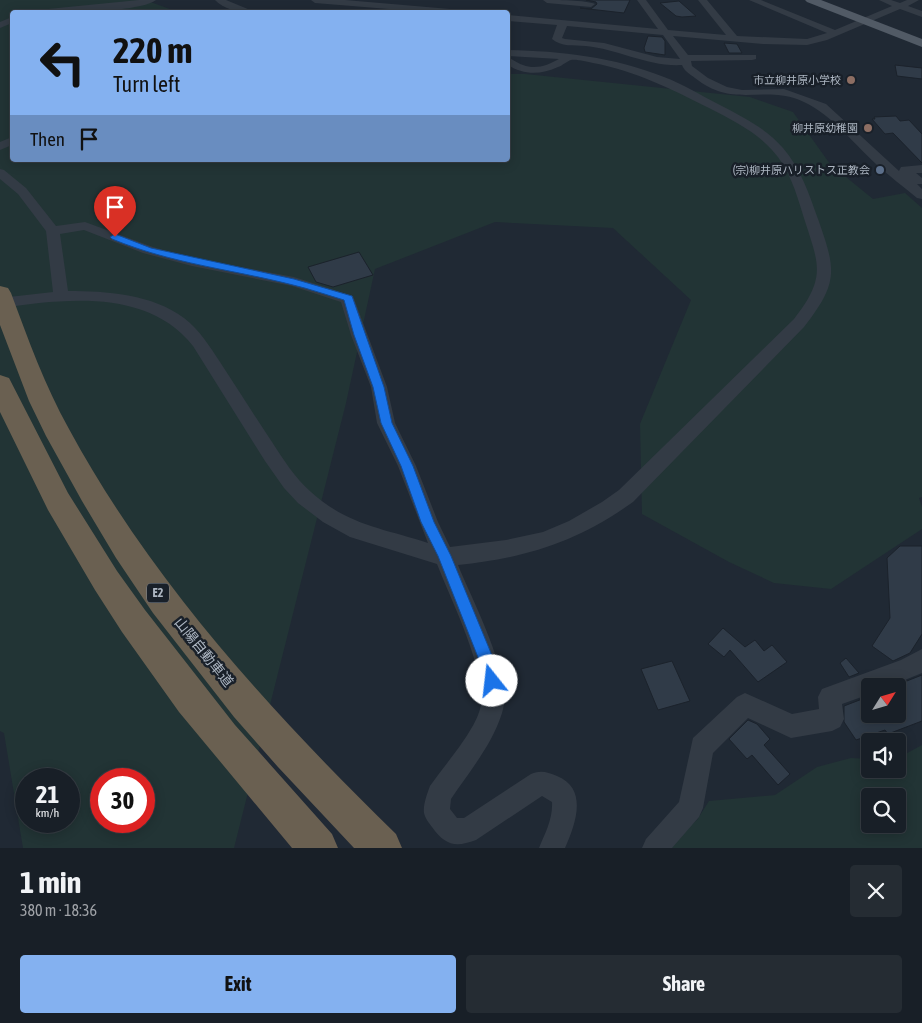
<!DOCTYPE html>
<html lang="en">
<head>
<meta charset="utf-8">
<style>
	:root { --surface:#181f27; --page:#252c33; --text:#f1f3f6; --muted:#9fa2a7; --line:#363d44; --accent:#84b1f0 }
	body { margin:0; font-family:"Asap Condensed","Noto Sans JP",sans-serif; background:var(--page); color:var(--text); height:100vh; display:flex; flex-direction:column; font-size:19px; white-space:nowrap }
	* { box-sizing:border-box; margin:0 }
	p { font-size:16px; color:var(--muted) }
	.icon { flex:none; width:28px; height:28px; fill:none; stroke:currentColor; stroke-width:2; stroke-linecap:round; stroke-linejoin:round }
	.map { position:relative; height:848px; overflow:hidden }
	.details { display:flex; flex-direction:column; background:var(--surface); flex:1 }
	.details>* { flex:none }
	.top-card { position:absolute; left:10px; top:10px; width:500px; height:152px; border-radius:5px; box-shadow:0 2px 12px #0003,0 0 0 1px var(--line); background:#84b1f0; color:#111; overflow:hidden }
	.needle { width:32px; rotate:53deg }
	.fabs { position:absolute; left:861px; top:678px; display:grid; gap:10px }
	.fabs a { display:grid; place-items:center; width:45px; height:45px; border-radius:5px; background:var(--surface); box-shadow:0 2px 12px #0003,0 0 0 1px var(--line); font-size:25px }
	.speed { position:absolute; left:15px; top:768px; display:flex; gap:10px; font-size:25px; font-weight:700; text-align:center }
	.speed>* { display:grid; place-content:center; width:65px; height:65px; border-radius:50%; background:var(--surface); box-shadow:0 2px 12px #0003,0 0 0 1px var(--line); line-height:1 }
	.speed small { font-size:12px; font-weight:400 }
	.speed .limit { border:8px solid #d22; background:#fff; color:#111 }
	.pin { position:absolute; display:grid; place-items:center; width:42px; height:42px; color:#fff; margin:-51px -21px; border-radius:50% 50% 50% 0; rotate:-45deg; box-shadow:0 0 5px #0007 }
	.pin .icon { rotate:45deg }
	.me { position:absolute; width:55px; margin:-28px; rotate:344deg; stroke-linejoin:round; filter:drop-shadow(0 0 4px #0008) }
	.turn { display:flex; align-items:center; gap:18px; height:105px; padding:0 20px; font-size:22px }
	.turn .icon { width:65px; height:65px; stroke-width:2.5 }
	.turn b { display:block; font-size:35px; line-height:42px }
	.then { display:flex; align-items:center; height:48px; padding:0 20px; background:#0003; gap:10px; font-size:19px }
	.round { display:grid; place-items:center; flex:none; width:52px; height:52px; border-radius:5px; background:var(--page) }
	.summary { display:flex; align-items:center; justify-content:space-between; height:85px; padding:0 20px }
	h1 { font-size:30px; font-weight:700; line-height:38px }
	.cta { display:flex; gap:10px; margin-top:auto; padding:10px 20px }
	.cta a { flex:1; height:58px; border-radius:5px; background:var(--accent); color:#111; font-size:20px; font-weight:700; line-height:58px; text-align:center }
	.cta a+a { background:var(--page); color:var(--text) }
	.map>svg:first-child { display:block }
</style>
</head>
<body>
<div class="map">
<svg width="922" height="848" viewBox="0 0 922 848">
	<rect width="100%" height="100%" fill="#202934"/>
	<g fill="#223435" fill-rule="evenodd">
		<path d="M 0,0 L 145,0 L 178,12 L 12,12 L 12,160 L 508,160 L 508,74 L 525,74 L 750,97 L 793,112 L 830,164 L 873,199 L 905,193 L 922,208 L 922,497 L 919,498 L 922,507 L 922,529 L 831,589 L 774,583 L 729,562 L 642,514 L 640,424 L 691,300 L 613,228 L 495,222 L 375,269 L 346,403 L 234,848 L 23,848 L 4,733 L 0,731 ZM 26,779 L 69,779 L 69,821 L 26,821 ZM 101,779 L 144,779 L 144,821 L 101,821 Z"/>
		<path d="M 922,745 L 922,848 L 664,848 L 697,820 L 709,801 L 775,795 L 817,767 L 851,758 L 870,759 L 870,769 L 898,769 L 898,758 ZM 870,796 L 898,796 L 898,824 L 870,824 Z"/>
	</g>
	<g fill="#303b48" stroke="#1b222b">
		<path d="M 586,0 L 630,0 L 624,13 L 580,8 L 591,9 L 597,4 L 596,2 Z"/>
		<path d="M 679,1 L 696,16 L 682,17 L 676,16 L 660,3 Z"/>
		<path d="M 648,36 L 662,37 L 665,41 L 665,55 L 645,52 L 644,48 Z"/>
		<path d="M 724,43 L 737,44 L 742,53 L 729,53 Z"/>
		<path d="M 895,65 L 922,68 L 922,79 L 897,76 Z"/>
		<path d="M 896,116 L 900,121 L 909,120 L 922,134 L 922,163 L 893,133 L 885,134 L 872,119 L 875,119 L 874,117 Z"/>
		<path d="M 359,252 L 373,275 L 333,287 L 316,282 L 308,267 Z"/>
		<path d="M 900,546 L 922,546 L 922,634 L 910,653 L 893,661 L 872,646 L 890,618 L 887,558 Z"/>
		<path d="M 723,628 L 745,647 L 755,640 L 764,651 L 772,645 L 787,662 L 758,682 L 730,650 L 724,657 L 708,644 Z"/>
		<path d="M 846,658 L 859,673 L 849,677 L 840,663 Z"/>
		<path d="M 672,661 L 690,701 L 658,710 L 641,669 Z"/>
		<path d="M 922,675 L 922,721 L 888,734 L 885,730 L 856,740 L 844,722 L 844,706 L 870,696 L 870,714 L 898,714 L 898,686 L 894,686 Z"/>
		<path d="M 748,720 L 757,724 L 770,739 L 764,745 L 790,774 L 778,785 L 752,755 L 747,759 L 729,739 Z"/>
	</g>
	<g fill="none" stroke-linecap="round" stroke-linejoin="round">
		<g fill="#333b45" fill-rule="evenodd">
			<path d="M 139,0 L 156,0 C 143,11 62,15 43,12 L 48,9 Z"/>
			<path d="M 215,0 L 226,0 L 255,12 C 241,14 225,10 215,0 Z"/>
			<path d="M 311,0 L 345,0 L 450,9 L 455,12 L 425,12 L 315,3 Z"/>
			<path d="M 543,0 C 556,0 586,0 595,4 L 591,7 L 547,3 Z"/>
			<path d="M 637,0 L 646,0 L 668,30 L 726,35 L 698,0 L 707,0 L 737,36 L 807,39 L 827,33 L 749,0 L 761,0 L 835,30 L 892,6 L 879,0 L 891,0 L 900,3 L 907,0 L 919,0 L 908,6 L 922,11 L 922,17 L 900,9 L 827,40 L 807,45 L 763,44 L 673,36 L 688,55 L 756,55 L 756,59 L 752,60 L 691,61 L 692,66 L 708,78 L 727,87 L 742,90 L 784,89 L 826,104 L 899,171 L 901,167 L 922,165 L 922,173 L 916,173 L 922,178 L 922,184 L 917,184 L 922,189 L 922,199 L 917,198 C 904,187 889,176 876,164 C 851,141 829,111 797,99 C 761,86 733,108 695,78 C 690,74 684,71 682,65 C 648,67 618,49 586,46 C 574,45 561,47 552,39 L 557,25 L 508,21 L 508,15 L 658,29 ZM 567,26 L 663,35 L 680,59 L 657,57 L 604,43 L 565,39 L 562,38 Z"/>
			<path d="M 12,17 L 12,23 L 0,28 L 0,22 Z"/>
			<path d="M 508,50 C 561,51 614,57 664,77 C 683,84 700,95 718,104 C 741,116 766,128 783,148 C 801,169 809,194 818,219 C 836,270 839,282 804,327 L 633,502 C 577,542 526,558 458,565 C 472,600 514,678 502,713 C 492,745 469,772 451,799 L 450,809 L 457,818 L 464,818 L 531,774 C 541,770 547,772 557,776 C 589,789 575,825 565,848 L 539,848 C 545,833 553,819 552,802 L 542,796 L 476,840 C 455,848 445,845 432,827 C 429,823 425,818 424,813 C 423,805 427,794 430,786 C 444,766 474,732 480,709 C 489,675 450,598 437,564 L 350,537 L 323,522 L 298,503 L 284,488 L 265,461 L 193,346 C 147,288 65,299 0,308 L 0,298 L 53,292 L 46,231 L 18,194 L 0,179 L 0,169 L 4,170 L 26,188 L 56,226 L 85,222 L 153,247 L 193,258 L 294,277 L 353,296 L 387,387 L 395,423 L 416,466 L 438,522 L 450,547 L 506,540 L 543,532 L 569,521 L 602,502 L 619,490 L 794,319 C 828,276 818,263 803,215 C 796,192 789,168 772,150 C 755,131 732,120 709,108 C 671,89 636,71 593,63 C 587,62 577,59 571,60 C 567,61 562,66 558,67 C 541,75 523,75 508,65 L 508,58 C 513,59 517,63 523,65 C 536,70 548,65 559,59 L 508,56 ZM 84,230 L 143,253 L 192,266 L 292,286 L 341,302 L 351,335 L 371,387 L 377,423 L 398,466 L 428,543 C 383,528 349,526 311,492 C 295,478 283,459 272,442 C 254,415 237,388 220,362 C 210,347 199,329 184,318 C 152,294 106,291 68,291 L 60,234 Z"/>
			<path d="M 12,137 L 12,145 L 0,150 L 0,142 Z"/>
			<path d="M 922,649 L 922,673 L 890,686 L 870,686 L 870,694 L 842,704 L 844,719 L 840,727 L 832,731 L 791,738 L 748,718 L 713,753 L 703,808 L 699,817 L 672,848 L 642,848 L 646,839 L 679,802 L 693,738 L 737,697 L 745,693 L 792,714 L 819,709 L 818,697 L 822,689 L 901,660 Z"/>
		</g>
		<path fill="#515a65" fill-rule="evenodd" d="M 805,0 L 821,0 L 922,39 L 922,47 L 807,2 Z"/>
		<g fill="#6a6051" fill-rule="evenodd">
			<path d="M 0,286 L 8,288 L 11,293 C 28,339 45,386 69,429 C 152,582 272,713 396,834 L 402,848 L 354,848 L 278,767 L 234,717 L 153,613 L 116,558 L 82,501 L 46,436 L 29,401 L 0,325 Z"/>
			<path d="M 0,375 L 9,378 L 68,493 L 117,571 L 145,610 L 235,725 L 332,834 L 338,848 L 292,848 L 179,712 L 122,632 L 95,590 L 48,510 L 0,412 Z"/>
		</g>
	</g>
	<path fill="#1a73e8" stroke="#114b97" d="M 115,234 L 151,248 L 294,279 L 352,296 L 384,387 L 392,423 L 413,466 L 434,522 L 451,556 L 498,670 L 500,681 L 498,687 L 492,689 L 487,687 L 483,670 L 438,556 L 421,522 L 401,466 L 381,423 L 373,387 L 354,335 L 344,300 C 327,295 310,289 293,285 C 230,269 173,264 112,239 L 110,237 Z"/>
	<g fill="#8d6e63" stroke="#192029" stroke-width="2">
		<circle cx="851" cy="80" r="5"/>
		<circle cx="868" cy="128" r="5"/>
	</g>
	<circle fill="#5c6f8a" stroke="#192029" stroke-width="2" cx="880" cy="170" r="5"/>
	<g text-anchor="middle" stroke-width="5" stroke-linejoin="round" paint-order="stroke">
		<g font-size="11" fill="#adb6c2" stroke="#192029" text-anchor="end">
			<text x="841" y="84">市立柳井原小学校</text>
			<text x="858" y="132">柳井原幼稚園</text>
			<text x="870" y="174">(宗)柳井原ハリストス正教会</text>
		</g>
		<rect fill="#192029" stroke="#818994" stroke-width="1" x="147" y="583.5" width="22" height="19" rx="4"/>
		<g font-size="12" font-weight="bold" fill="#adb6c2">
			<text x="158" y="597">E2</text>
		</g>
		<g font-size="14" fill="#adb6c2" stroke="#192029">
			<text transform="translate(204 652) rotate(51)" y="5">山陽自動車道</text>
		</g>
	</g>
</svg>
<div class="fabs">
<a><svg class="needle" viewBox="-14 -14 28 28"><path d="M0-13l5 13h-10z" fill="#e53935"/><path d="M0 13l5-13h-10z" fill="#9fa2a7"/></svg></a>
<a><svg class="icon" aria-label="sound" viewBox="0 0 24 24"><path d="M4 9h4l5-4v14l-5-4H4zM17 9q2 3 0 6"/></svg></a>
<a><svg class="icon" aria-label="search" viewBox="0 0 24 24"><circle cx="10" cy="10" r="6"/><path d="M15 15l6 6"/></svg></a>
</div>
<div class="speed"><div>21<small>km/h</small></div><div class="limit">30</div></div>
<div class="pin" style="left:115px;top:237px;background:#d93025"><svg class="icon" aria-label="arrive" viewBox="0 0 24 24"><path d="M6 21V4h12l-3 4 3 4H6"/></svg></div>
<svg class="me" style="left:492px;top:681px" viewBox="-20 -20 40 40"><circle r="19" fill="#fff"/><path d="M0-13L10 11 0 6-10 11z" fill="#1a73e8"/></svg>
<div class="top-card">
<div class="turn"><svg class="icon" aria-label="left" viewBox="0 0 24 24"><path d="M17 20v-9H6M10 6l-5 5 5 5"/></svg><div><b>220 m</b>Turn left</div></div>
<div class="then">Then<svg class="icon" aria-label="arrive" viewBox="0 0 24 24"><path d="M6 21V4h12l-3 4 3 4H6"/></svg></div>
</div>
</div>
<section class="details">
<div class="summary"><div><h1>1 min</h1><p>380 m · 18:36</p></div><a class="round"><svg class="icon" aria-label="close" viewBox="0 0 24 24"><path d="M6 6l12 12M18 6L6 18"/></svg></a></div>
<div class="cta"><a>Exit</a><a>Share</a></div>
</section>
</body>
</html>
